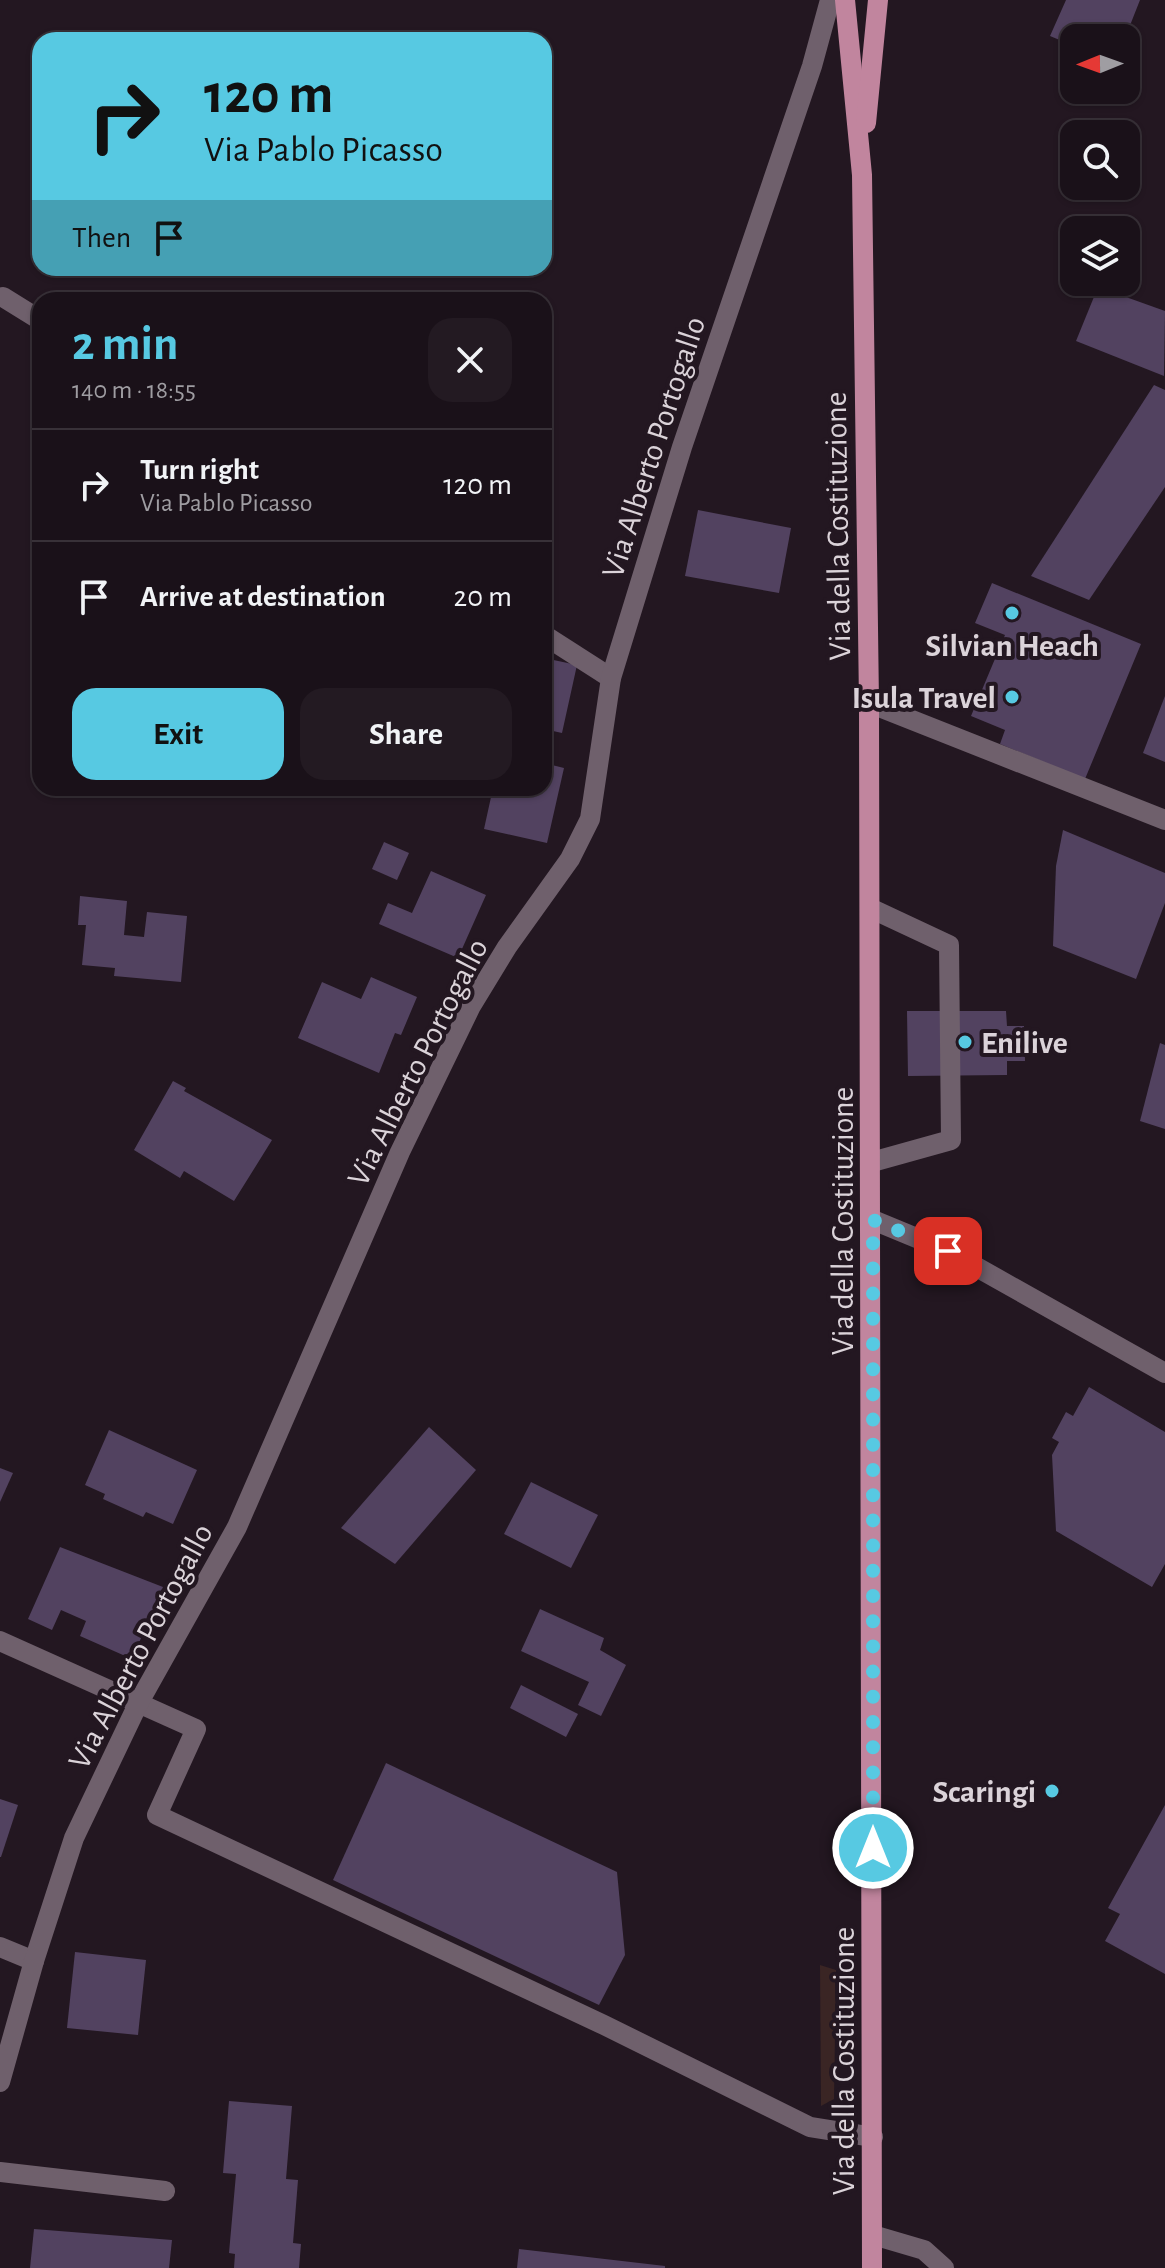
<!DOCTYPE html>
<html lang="en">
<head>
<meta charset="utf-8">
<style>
	:root { --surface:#1a1119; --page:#231a22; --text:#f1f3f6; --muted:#9f9da2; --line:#383138; --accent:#57c9e2 }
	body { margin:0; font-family:"Alegreya Sans",sans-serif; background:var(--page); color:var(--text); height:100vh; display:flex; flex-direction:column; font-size:30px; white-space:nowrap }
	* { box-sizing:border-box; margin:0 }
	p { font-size:26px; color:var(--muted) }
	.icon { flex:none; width:44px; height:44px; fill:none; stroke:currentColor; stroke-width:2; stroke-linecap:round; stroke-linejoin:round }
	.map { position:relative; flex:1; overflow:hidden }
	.side { position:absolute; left:32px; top:292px; width:520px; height:504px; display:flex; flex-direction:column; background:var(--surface); border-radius:24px; box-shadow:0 2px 6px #0004,0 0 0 2px var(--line) }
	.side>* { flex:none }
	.guide { position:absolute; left:32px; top:32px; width:520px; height:244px; border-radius:24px; box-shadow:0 2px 6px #0004,0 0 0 2px var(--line); background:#57c9e2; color:#111; overflow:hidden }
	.needle { width:52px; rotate:269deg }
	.buttons { position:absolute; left:1060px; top:24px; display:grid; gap:16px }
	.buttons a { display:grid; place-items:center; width:80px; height:80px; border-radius:16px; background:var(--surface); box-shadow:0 2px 6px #0004,0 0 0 2px var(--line); font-size:40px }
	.pin { position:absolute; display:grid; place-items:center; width:68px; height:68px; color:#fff; margin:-34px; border-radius:16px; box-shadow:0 4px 12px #0006 }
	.me { position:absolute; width:88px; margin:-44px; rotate:0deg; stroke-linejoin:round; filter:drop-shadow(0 0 6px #0008) }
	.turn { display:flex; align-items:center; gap:28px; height:168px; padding:0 40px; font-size:36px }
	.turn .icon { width:104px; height:104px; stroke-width:2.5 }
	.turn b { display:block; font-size:56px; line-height:68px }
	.then { display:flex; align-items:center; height:76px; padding:0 40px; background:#0003; gap:16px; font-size:30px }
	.round { display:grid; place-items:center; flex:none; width:84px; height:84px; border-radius:24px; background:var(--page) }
	.headline { display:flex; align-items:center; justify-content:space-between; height:136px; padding:0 40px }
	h1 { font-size:48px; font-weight:700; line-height:60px; color:var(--accent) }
	.button { display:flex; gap:16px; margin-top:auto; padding:16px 40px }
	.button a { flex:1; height:92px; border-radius:24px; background:var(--accent); color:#111; font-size:32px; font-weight:700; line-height:92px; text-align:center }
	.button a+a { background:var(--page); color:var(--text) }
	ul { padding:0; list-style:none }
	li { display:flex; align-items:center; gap:24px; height:112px; padding:0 40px; border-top:2px solid var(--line) }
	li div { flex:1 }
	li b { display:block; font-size:30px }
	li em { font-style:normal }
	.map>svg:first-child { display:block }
</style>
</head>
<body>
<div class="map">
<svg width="1165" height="2268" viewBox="0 0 1165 2268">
	<rect width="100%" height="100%" fill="#231721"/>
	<path fill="#3a2524" d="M 820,1965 L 836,1970 L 834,2099 L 821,2106 Z"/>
	<g fill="#524260">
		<path d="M 1066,0 L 1140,0 L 1125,38 L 1074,38 L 1074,46 L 1050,36 Z"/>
		<path d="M 1098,287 L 1165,311 L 1164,376 L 1076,341 Z"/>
		<path d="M 1154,385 L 1165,390 L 1165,487 L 1089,600 L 1031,576 Z"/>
		<path d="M 698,510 L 791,528 L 779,593 L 685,576 Z"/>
		<path d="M 992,583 L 1141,644 L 1085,779 L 1000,744 L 1005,730 L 971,716 L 1005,635 L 975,623 Z"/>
		<path d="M 544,658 L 577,665 L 562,733 L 544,729 L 544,707 L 551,685 L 544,683 Z"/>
		<path d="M 1165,696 L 1165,762 L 1143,753 Z"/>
		<path d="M 544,763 L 564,768 L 547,843 L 484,829 L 493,788 L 544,788 Z"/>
		<path d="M 1063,830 L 1165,873 L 1165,903 L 1136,979 L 1053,946 L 1056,866 Z"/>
		<path d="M 384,842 L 409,853 L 397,880 L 372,869 Z"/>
		<path d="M 431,871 L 486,895 L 458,958 L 379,924 L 388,903 L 412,913 Z"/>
		<path d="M 80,896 L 127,901 L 124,935 L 144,937 L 147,912 L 187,916 L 181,982 L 114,976 L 115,968 L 82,965 L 86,925 L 78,925 Z"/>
		<path d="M 371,977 L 417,997 L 401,1035 L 395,1033 L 379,1073 L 298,1038 L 322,982 L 361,999 Z"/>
		<path d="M 907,1011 L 1006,1011 L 1007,1026 L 1024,1026 L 1025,1061 L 1007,1061 L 1007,1075 L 908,1076 Z"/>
		<path d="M 1160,1043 L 1165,1045 L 1165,1129 L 1140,1121 Z"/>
		<path d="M 173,1081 L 186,1088 L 184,1091 L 272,1140 L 234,1201 L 184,1171 L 180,1178 L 134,1150 Z"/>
		<path d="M 1089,1387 L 1165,1432 L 1165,1564 L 1152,1587 L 1056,1531 L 1052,1455 L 1059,1442 L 1052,1438 L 1066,1412 L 1073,1416 Z"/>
		<path d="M 429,1427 L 476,1470 L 395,1564 L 341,1528 Z"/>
		<path d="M 109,1430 L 197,1470 L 173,1524 L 146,1512 L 143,1517 L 103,1499 L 105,1494 L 85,1485 Z"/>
		<path d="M 0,1468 L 13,1473 L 0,1502 Z"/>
		<path d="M 531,1482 L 598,1515 L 571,1568 L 504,1534 Z"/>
		<path d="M 60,1547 L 163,1587 L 132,1659 L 80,1636 L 86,1621 L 61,1610 L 52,1630 L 28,1619 Z"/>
		<path d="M 540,1609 L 604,1638 L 600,1650 L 626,1665 L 601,1716 L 578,1705 L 589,1682 L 521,1651 Z"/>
		<path d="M 521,1685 L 578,1714 L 566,1737 L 510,1708 Z"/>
		<path d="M 386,1763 L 617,1872 L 625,1955 L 599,2005 L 333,1880 Z"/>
		<path d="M 0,1799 L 18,1805 L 1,1857 L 0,1857 Z"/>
		<path d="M 1165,1805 L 1165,1974 L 1105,1941 L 1120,1914 L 1108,1908 Z"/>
		<path d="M 75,1952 L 146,1960 L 138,2035 L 67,2028 Z"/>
		<path d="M 229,2101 L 292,2106 L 286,2179 L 298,2180 L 293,2243 L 301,2244 L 299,2268 L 234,2268 L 235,2254 L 229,2253 L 236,2174 L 223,2173 Z"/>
		<path d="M 34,2229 L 172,2240 L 169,2268 L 30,2268 Z"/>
		<path d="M 519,2249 L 665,2266 L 665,2268 L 517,2268 Z"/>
	</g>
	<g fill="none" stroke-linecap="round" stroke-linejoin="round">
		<g stroke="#6f606c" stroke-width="20">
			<path d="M 3,297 L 40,320"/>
			<path d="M 544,635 L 611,678"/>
			<path d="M 869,703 L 1165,820"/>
			<path d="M 870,908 L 949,945 L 951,1140 L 872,1162"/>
			<path d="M 873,1220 L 948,1251 L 1165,1373"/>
			<path d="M 0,1641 L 196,1729 L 157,1815 L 604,2025 L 810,2127 L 873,2137"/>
			<path d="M 0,1947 L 34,1961"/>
			<path d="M 0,2082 L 34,1961 L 74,1838 L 139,1702 L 237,1527 L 400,1152 L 471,1006 L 507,947 L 570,859 L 590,819 L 611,678 L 682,447 L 812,66 L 830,0"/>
			<path d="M 0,2172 L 165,2191"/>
			<path d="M 873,2235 L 924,2250 L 944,2268"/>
		</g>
		<g stroke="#c1859e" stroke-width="20">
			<path d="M 845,0 L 862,175 L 869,703 L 872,2268"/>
			<path d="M 866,123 L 878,0"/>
		</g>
	</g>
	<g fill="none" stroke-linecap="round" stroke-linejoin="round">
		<path stroke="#57c9e2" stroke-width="14" stroke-dasharray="0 25.2" d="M 873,1848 L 873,1220 L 948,1251"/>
	</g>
	<g fill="#57c9e2" stroke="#231721" stroke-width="3">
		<circle cx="1012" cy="613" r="8"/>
		<circle cx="1012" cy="697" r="8"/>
		<circle cx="965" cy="1042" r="8"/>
		<circle cx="1052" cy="1791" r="8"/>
	</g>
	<g text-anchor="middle" stroke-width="8" stroke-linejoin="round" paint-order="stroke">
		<g font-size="32" fill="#dbd3d9" stroke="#231721">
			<text transform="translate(653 447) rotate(-72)" y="11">Via Alberto Portogallo</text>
			<text transform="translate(837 526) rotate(-91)" y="11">Via della Costituzione</text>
			<text transform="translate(417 1062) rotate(-63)" y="11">Via Alberto Portogallo</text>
			<text transform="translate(842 1221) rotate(-90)" y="11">Via della Costituzione</text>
			<text transform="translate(140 1646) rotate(-62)" y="11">Via Alberto Portogallo</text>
			<text transform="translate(843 2061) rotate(-90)" y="11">Via della Costituzione</text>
		</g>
		<g font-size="32" font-weight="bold" fill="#dbd3d9" stroke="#231721" text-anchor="end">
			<text x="1012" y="656" text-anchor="middle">Silvian Heach</text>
			<text x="996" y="708">Isula Travel</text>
			<text x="981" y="1053" text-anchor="start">Enilive</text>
			<text x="1036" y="1802">Scaringi</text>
		</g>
	</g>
</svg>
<div class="buttons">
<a><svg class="needle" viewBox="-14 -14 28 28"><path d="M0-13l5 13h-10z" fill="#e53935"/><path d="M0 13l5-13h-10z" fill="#9f9da2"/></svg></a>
<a><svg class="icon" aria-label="search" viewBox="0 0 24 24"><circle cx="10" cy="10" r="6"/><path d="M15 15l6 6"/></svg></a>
<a><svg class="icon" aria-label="layers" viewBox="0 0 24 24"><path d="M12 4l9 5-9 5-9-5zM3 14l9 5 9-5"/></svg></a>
</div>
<div class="pin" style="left:948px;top:1251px;background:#d93025"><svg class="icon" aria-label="arrive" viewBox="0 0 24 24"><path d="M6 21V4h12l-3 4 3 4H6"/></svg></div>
<svg class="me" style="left:873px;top:1848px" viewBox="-20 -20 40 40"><circle r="17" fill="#57c9e2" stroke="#fff" stroke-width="3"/><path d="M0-11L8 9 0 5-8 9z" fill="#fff"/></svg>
<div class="guide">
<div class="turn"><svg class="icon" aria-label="right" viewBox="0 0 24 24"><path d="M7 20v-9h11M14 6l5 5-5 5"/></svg><div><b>120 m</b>Via Pablo Picasso</div></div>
<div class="then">Then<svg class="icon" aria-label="arrive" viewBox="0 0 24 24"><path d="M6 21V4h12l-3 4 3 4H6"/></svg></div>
</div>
<section class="side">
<div class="headline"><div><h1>2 min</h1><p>140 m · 18:55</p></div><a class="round"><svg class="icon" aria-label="close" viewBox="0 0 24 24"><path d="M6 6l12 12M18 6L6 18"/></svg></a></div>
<ul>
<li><svg class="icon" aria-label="right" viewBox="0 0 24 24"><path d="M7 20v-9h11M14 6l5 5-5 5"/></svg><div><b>Turn right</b><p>Via Pablo Picasso</p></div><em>120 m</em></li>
<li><svg class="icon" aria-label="arrive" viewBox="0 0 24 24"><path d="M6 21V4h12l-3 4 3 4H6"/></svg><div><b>Arrive at destination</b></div><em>20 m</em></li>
</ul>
<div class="button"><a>Exit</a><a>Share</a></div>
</section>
</div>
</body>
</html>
